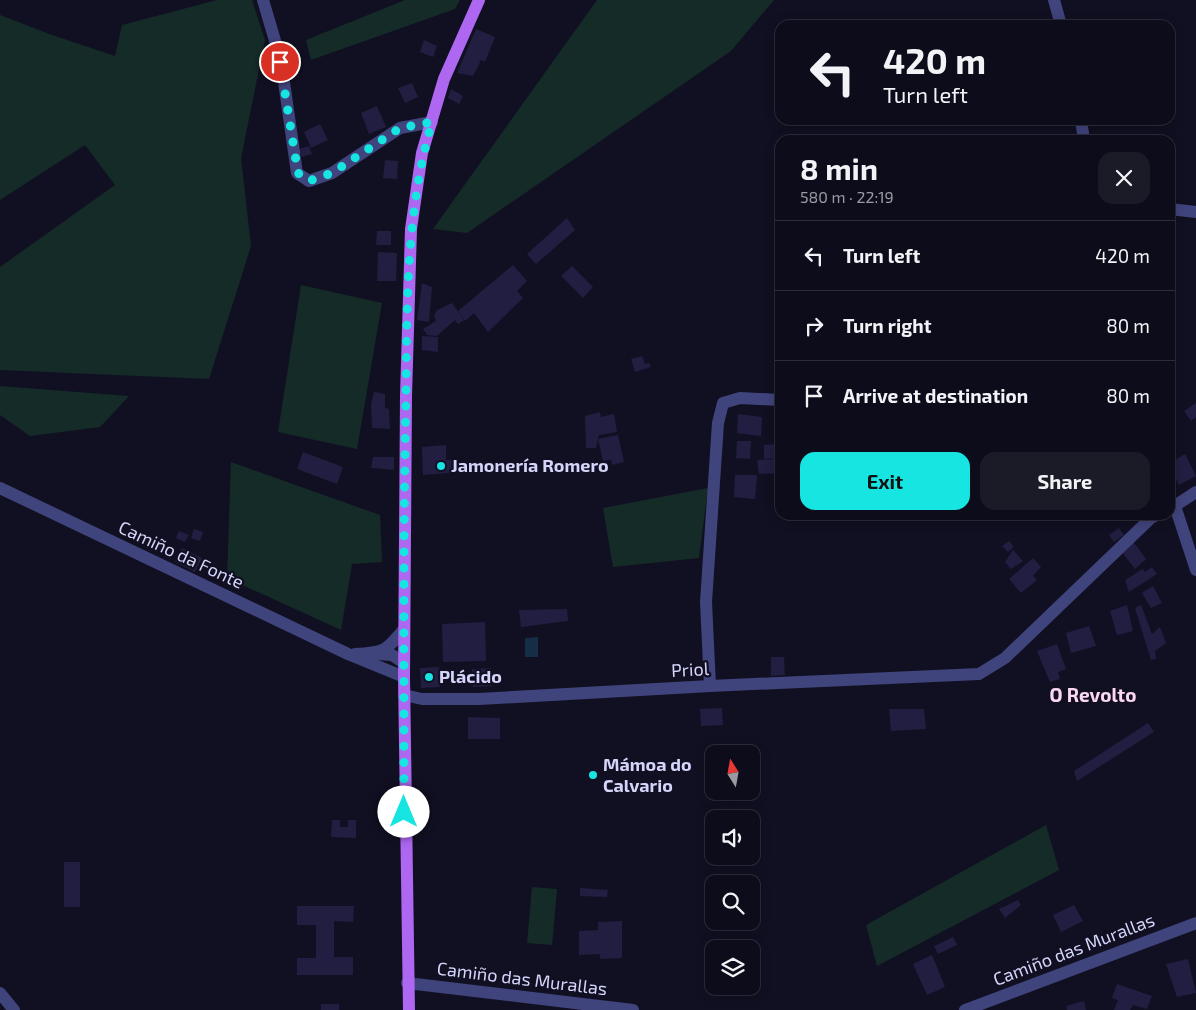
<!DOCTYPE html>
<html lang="en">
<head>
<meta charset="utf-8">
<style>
	:root { --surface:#0d0c1a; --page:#1b1a27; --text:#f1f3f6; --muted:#9a9ba2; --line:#2d2c39; --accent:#17e5e2 }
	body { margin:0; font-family:"Exo 2",sans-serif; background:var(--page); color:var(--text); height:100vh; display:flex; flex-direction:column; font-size:19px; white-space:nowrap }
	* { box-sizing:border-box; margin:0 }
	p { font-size:16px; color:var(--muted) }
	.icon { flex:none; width:28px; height:28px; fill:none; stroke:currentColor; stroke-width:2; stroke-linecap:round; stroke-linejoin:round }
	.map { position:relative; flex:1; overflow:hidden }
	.panel { position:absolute; left:775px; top:135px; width:400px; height:385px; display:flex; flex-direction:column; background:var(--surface); border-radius:15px; box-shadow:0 2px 12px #0003,0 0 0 1px var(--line) }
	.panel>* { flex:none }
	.guide { position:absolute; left:775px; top:20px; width:400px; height:105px; border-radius:15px; box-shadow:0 2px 12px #0003,0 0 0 1px var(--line); background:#0d0c1a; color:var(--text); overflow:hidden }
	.needle { width:32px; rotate:349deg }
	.controls { position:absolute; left:705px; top:745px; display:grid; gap:10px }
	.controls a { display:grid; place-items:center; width:55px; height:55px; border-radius:10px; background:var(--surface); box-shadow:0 2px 12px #0003,0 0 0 1px var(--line); font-size:25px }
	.pin { position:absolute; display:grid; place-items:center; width:42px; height:42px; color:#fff; margin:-21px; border:2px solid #fff; border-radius:50%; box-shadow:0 1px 5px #0007 }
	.me { position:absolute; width:55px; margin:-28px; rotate:0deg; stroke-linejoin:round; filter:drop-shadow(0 0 4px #0008) }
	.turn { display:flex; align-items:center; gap:18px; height:105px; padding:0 25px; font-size:22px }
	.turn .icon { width:65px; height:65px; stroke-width:2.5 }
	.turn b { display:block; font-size:35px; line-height:42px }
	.round { display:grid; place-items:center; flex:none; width:52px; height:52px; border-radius:15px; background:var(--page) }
	.headline { display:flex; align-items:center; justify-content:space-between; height:85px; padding:0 25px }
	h1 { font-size:30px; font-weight:700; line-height:38px }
	.cta { display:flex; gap:10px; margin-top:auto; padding:10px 25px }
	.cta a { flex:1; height:58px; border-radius:15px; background:var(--accent); color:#111; font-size:20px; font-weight:700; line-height:58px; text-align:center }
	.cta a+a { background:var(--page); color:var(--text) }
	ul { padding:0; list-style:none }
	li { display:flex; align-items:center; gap:15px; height:70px; padding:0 25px; border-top:1px solid var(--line) }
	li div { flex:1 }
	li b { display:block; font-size:19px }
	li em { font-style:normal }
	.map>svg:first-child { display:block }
</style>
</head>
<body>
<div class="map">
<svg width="1196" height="1010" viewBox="0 0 1196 1010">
	<rect width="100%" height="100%" fill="#111022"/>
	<g fill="#142b28">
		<path d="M 217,0 L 252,0 L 265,40 L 241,158 L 251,246 L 209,379 L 0,370 L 0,267 L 115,185 L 85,145 L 0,200 L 0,15 L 52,35 L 115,56 L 122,25 Z"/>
		<path d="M 405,0 L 460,0 L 455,9 L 311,60 L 306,40 Z"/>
		<path d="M 597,0 L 774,0 L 731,51 L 467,233 L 433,229 Z"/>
		<path d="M 301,285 L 382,303 L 357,449 L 278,432 Z"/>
		<path d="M 0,386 L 129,396 L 100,427 L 30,436 L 0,415 Z"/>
		<path d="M 231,462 L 380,515 L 382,562 L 352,564 L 341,630 L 227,578 Z"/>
		<path d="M 708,488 L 699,558 L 613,567 L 603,508 Z"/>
		<path d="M 1046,825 L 1059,870 L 877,966 L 866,925 Z"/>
		<path d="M 532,887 L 557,889 L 552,945 L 527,943 Z"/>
	</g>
	<path fill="#152d47" d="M 538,637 L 538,657 L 525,657 L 525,638 Z"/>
	<g fill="#211e41">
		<path d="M 476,29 L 495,37 L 485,62 L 481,60 L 473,76 L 457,73 Z"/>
		<path d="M 424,40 L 437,46 L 433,57 L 420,52 Z"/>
		<path d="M 412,83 L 418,97 L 405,103 L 398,88 Z"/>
		<path d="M 451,89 L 463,96 L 459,104 L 448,98 Z"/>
		<path d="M 377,106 L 386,127 L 369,134 L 361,113 Z"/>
		<path d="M 320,124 L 328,140 L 311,148 L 304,132 Z"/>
		<path d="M 309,146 L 312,154 L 302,157 L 299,149 Z"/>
		<path d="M 385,160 L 398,161 L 397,179 L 383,178 Z"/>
		<path d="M 567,218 L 575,230 L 536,264 L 527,254 Z"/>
		<path d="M 377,231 L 391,231 L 391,245 L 376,245 Z"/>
		<path d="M 378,252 L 397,253 L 396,281 L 377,281 Z"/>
		<path d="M 513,265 L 527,281 L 517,291 L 523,298 L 488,332 L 474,313 L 465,321 L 458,311 Z"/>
		<path d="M 572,266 L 593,287 L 583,298 L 561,276 Z"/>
		<path d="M 422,283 L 432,287 L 429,322 L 417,320 Z"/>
		<path d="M 452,303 L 464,320 L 458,324 L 455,320 L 437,336 L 427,335 L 423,329 L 436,321 L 434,315 L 437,310 Z"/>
		<path d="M 422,336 L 438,337 L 438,352 L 422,350 Z"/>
		<path d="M 642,356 L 645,364 L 649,363 L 651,367 L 635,372 L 631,359 Z"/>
		<path d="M 374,392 L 385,394 L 385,408 L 389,409 L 390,429 L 372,428 L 371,404 Z"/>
		<path d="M 1196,403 L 1196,417 L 1191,421 L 1184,411 Z"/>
		<path d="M 600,412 L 601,417 L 614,414 L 617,432 L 599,435 L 596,448 L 586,448 L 585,416 Z"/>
		<path d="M 738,414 L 762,417 L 761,436 L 737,433 Z"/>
		<path d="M 618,435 L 624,462 L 612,465 L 611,460 L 603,461 L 598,439 Z"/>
		<path d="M 737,441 L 751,441 L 750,459 L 736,458 Z"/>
		<path d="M 780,444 L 780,458 L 764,459 L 764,445 Z"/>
		<path d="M 446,445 L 446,460 L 458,459 L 459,472 L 423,475 L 422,447 Z"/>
		<path d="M 303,452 L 343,467 L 337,484 L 297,469 Z"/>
		<path d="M 1185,454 L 1196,476 L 1179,485 L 1170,468 L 1170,463 Z"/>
		<path d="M 373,457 L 394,457 L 394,470 L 371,468 Z"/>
		<path d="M 780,459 L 780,473 L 759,474 L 757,460 Z"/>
		<path d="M 735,475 L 757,475 L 755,499 L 734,497 Z"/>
		<path d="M 1119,528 L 1124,535 L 1114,542 L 1109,535 Z"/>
		<path d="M 194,529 L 203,532 L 200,541 L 191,538 Z"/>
		<path d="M 179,531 L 189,535 L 185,542 L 176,538 Z"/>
		<path d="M 1132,540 L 1146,559 L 1135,569 L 1121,551 Z"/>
		<path d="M 1009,541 L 1014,547 L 1008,552 L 1002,546 Z"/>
		<path d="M 182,548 L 202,558 L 195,572 L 175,562 Z"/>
		<path d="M 1013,550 L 1023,561 L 1011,569 L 1005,562 Z"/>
		<path d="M 1033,558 L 1041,567 L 1033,576 L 1037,580 L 1021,593 L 1009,579 Z"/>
		<path d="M 1152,567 L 1157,574 L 1129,592 L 1125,580 L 1143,569 L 1145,572 Z"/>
		<path d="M 1153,586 L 1162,603 L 1151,608 L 1142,593 Z"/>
		<path d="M 1127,605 L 1133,631 L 1117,635 L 1110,611 Z"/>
		<path d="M 1141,605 L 1152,634 L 1160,627 L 1166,643 L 1155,651 L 1156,659 L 1151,660 L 1135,608 Z"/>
		<path d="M 567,609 L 568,621 L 521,627 L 519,610 Z"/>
		<path d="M 485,622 L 486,661 L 443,662 L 442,624 Z"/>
		<path d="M 1089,626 L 1096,646 L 1071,653 L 1066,633 Z"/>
		<path d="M 1057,644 L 1066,669 L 1058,672 L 1060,679 L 1050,682 L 1037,651 Z"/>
		<path d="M 771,657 L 784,657 L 785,675 L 771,676 Z"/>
		<path d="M 439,667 L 440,687 L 421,688 L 420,668 Z"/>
		<path d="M 491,668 L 492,686 L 473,687 L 472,669 Z"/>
		<path d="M 722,708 L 723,725 L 701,726 L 700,709 Z"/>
		<path d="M 889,709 L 924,709 L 926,729 L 891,731 Z"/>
		<path d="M 468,717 L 500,718 L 500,739 L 468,739 Z"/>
		<path d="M 1148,723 L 1154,732 L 1077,781 L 1074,771 Z"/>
		<path d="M 332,820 L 340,820 L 340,827 L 348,827 L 348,820 L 356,820 L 356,838 L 331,837 Z"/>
		<rect x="64" y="862" width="16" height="45"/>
		<path d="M 580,888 L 608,890 L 607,897 L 580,896 Z"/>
		<path d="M 1018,900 L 1021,905 L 1005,918 L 999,909 Z"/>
		<path d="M 1074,905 L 1083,921 L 1061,932 L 1053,915 Z"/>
		<path d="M 297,906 L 354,906 L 353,922 L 334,921 L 334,957 L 353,957 L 353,975 L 297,975 L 297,958 L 316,958 L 316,925 L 297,925 Z"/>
		<path d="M 622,921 L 622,958 L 600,959 L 600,954 L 579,955 L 579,931 L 598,930 L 598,922 Z"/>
		<path d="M 953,937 L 957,945 L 938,954 L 934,946 Z"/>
		<path d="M 932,955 L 945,987 L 927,995 L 913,964 Z"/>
		<path d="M 1188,959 L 1196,993 L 1177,997 L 1166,964 Z"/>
		<path d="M 1117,984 L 1152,996 L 1147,1009 L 1133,1005 L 1130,1010 L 1114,1010 L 1118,1000 L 1112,998 Z"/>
		<path d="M 1084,1001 L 1086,1010 L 1067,1010 L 1066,1006 Z"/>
		<rect x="321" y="1004" width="18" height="6"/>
	</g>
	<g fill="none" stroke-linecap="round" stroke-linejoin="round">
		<g stroke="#40447c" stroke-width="12">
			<path d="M 263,0 L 281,61 L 297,173 L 309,181 L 332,173 L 400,128 L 432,122"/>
			<path d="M 1054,0 L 1061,25"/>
			<path d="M 1081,120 L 1084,140"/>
			<path d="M 1170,209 L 1196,212"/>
			<path d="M 0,488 L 348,654 L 404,677"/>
			<path d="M 1170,499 L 1175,506 L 1196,570"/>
			<path d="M 1170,509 L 1196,492"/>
			<path d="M 355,654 C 384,653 386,651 404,629"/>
			<path d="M 377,654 L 392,655 L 404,663"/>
			<path d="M 710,686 L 706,602 L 718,423 L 723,403 L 740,398 L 780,400"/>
			<path d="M 404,695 L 422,699 L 479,699 L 710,686 L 979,674 L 1005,658 L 1151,518 L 1157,515"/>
			<path d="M 407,983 L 633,1010"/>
			<path d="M 0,993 L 14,1010"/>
			<path d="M 965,1010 L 1196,923"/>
		</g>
		<path stroke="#ad67f0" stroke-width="12" d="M 409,1010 L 404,677 L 406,396 L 411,229 L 422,153 L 444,79 L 479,0"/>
	</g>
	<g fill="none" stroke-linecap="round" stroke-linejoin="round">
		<path stroke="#17e5e2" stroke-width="9" stroke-dasharray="0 16.2" d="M 280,62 L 298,173 L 309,181 L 332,173 L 400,128 L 432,122 C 406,210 407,304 406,396 C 403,534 404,673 404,812"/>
	</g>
	<g fill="#17e5e2" stroke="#111022" stroke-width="2">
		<circle cx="441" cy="466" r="5"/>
		<circle cx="429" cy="677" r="5"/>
		<circle cx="593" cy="775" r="5"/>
	</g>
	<g text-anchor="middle" stroke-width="4.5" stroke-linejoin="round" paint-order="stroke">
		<g font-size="18" font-weight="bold" fill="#d5d5fb" stroke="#111022" text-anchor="start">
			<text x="451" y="472">Jamonería Romero</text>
			<text x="439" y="683">Plácido</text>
			<text x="603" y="771">Mámoa do<tspan x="603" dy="21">Calvario</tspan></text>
		</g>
		<g font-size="18" fill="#d5d5fb" stroke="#111022">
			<text transform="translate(181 555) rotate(25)" y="6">Camiño da Fonte</text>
			<text transform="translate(690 670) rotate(-3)" y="6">Priol</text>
			<text transform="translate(1074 950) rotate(-21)" y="6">Camiño das Murallas</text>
			<text transform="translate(522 979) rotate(7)" y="6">Camiño das Murallas</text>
		</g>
		<g font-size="19" font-weight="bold" fill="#fbd7f2" stroke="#111022">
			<text x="1093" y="702">O Revolto</text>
		</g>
	</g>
</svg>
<div class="controls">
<a><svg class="needle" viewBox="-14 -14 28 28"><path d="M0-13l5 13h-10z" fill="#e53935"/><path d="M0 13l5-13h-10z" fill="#9a9ba2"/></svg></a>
<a><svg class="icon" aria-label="sound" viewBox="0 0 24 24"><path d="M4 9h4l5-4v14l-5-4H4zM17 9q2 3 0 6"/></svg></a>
<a><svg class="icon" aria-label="search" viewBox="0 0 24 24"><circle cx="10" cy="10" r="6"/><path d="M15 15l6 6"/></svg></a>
<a><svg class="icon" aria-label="layers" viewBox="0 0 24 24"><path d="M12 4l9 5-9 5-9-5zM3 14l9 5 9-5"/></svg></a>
</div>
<div class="pin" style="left:280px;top:62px;background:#d93025"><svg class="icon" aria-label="arrive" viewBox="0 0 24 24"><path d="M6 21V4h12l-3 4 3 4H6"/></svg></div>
<svg class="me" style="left:404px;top:812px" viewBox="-20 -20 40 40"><circle r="19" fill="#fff"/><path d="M0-13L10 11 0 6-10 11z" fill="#17e5e2"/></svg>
<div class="guide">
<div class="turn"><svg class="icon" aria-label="left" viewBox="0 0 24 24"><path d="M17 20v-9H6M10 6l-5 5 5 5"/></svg><div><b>420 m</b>Turn left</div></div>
</div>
<section class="panel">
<div class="headline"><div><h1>8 min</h1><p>580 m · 22:19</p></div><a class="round"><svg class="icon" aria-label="close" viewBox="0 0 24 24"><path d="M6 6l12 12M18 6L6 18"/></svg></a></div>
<ul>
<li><svg class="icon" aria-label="left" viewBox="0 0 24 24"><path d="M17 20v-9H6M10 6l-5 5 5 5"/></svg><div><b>Turn left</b></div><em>420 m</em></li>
<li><svg class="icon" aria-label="right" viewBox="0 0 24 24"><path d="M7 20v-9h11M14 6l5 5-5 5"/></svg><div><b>Turn right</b></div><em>80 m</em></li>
<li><svg class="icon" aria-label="arrive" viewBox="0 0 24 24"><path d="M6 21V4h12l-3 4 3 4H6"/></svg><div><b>Arrive at destination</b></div><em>80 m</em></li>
</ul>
<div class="cta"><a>Exit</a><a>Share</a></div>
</section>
</div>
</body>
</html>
